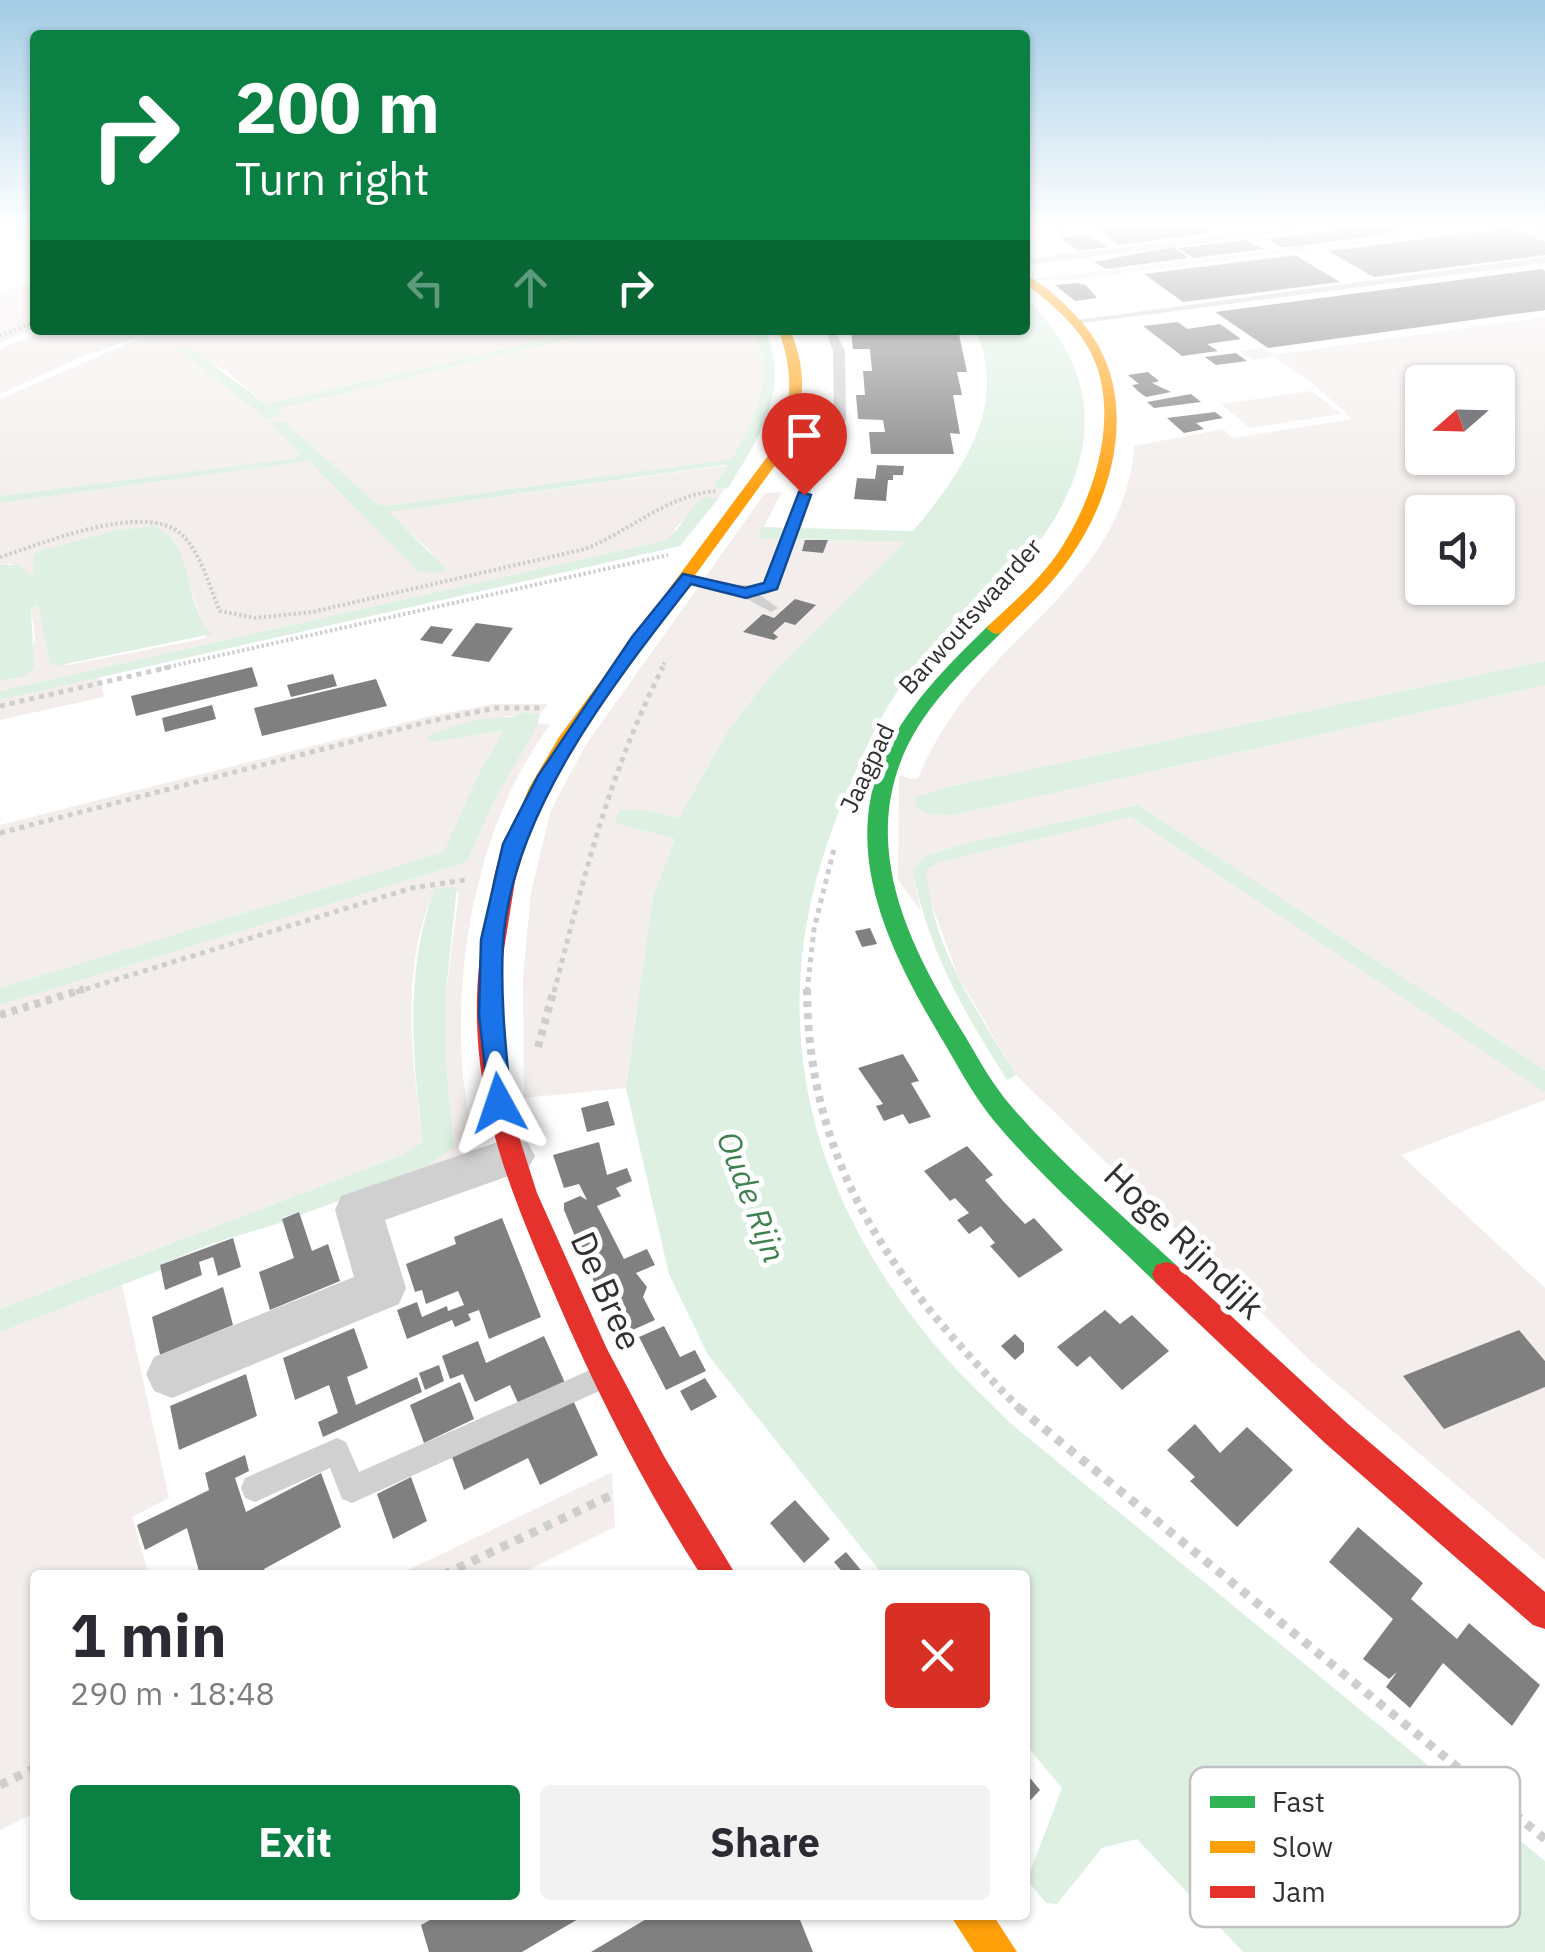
<!DOCTYPE html>
<html lang="en">
<head>
<meta charset="utf-8">
<style>
	:root { --surface:#fff; --page:#f2f2f3; --text:#2b2b33; --muted:#7c7c81; --accent:#0b8043 }
	body { margin:0; font-family:"IBM Plex Sans",sans-serif; background:var(--page); color:var(--text); height:100vh; display:flex; flex-direction:column; font-size:38px; white-space:nowrap }
	* { box-sizing:border-box; margin:0 }
	p { font-size:32px; color:var(--muted) }
	.icon { flex:none; width:55px; height:55px; fill:none; stroke:currentColor; stroke-width:2; stroke-linecap:round; stroke-linejoin:round }
	.map { position:relative; flex:1; overflow:hidden }
	.details { position:absolute; left:30px; top:1570px; width:1000px; height:350px; display:flex; flex-direction:column; background:var(--surface); border-radius:10px; box-shadow:0 2px 8px #0004 }
	.details>* { flex:none }
	.hud { position:absolute; left:30px; top:30px; width:1000px; height:305px; border-radius:10px; box-shadow:0 2px 8px #0004; background:#0b8043; color:#fff; overflow:hidden }
	.needle { width:65px; rotate:250deg }
	.fabs { position:absolute; left:1405px; top:365px; display:grid; gap:20px }
	.fabs a { display:grid; place-items:center; width:110px; height:110px; border-radius:10px; background:var(--surface); box-shadow:0 2px 8px #0004; font-size:50px }
	.pin { position:absolute; display:grid; place-items:center; width:85px; height:85px; color:#fff; margin:-102px -42px; border-radius:50% 50% 50% 0; rotate:-45deg; box-shadow:0 0 10px #0007 }
	.pin .icon { rotate:45deg }
	.me { position:absolute; width:110px; margin:-55px; rotate:355deg; stroke-linejoin:round; filter:drop-shadow(0 0 8px #0008) }
	.turn { display:flex; align-items:center; gap:35px; height:210px; padding:0 40px; font-size:45px }
	.turn .icon { width:130px; height:130px; stroke-width:2.5 }
	.turn b { display:block; font-size:70px; line-height:85px }
	.lanes { display:flex; align-items:center; height:95px; padding:0 40px; background:#0003; justify-content:center; gap:50px; direction:ltr }
	.lanes .off { opacity:.35 }
	.round { display:grid; place-items:center; flex:none; width:105px; height:105px; border-radius:10px; background:var(--page) }
	.head { display:flex; align-items:center; justify-content:space-between; height:170px; padding:0 40px }
	h1 { font-size:60px; font-weight:700; line-height:75px }
	.cta { display:flex; gap:20px; margin-top:auto; padding:20px 40px }
	.cta a { flex:1; height:115px; border-radius:10px; background:var(--accent); color:#fff; font-size:40px; font-weight:700; line-height:115px; text-align:center }
	.cta a+a { background:var(--page); color:var(--text) }
	.map>svg:first-child { display:block }
</style>
</head>
<body>
<div class="map">
<svg width="1545" height="1952" viewBox="0 0 1545 1952">
	<rect width="100%" height="100%" fill="#fff"/>
	<g fill="#f3eeec" fill-rule="evenodd">
		<path d="M 25,284 L 35,288 L 35,329 L 0,343 L 0,293 Z"/>
		<path d="M 1545,317 L 1545,661 L 952,786 L 915,797 L 953,815 L 1545,685 L 1545,1070 L 1138,805 L 967,843 L 924,857 L 912,870 L 921,911 L 898,880 L 899,775 L 910,779 L 918,778 C 928,754 941,731 956,710 C 1020,621 1126,566 1134,446 L 1223,429 L 1233,438 L 1352,419 L 1318,388 L 1274,356 L 1253,360 L 1239,351 L 1262,348 L 1274,355 ZM 1422,382 L 1498,382 L 1498,458 L 1422,458 ZM 1422,512 L 1498,512 L 1498,588 L 1422,588 Z"/>
		<path d="M 47,330 L 589,330 L 266,404 L 225,370 L 179,349 L 266,419 L 281,408 L 607,330 L 751,330 C 778,377 755,416 732,459 L 385,506 L 377,504 L 284,421 L 271,423 L 301,454 L 296,458 L 0,496 L 0,399 L 152,333 L 81,357 L 0,394 L 0,349 Z"/>
		<path d="M 1311,391 L 1342,414 L 1250,428 L 1221,404 Z"/>
		<path d="M 309,461 L 363,512 L 434,555 L 388,512 L 729,465 L 722,489 L 725,488 L 718,499 L 707,496 L 676,527 L 672,538 L 663,541 L 0,691 L 0,681 L 22,677 L 35,639 L 31,609 L 38,605 L 50,662 L 69,665 L 206,638 L 183,562 L 153,526 L 117,530 L 29,575 L 12,564 L 0,565 L 0,503 Z"/>
		<path d="M 782,492 L 758,538 L 906,542 L 696,792 L 679,818 L 646,810 L 615,823 L 675,839 L 653,896 L 626,1088 L 524,1098 L 523,977 L 531,892 L 551,810 L 585,746 L 765,493 Z"/>
		<path d="M 100,677 L 104,697 L 0,720 L 0,700 Z"/>
		<path d="M 493,704 L 548,704 L 540,714 L 520,712 L 518,716 L 504,716 L 493,729 L 505,729 L 478,775 L 445,852 L 0,988 L 0,825 L 431,716 Z"/>
		<path d="M 537,723 L 550,725 C 481,818 455,950 462,1064 C 464,1094 471,1126 476,1156 L 417,1173 L 454,1146 L 445,1053 L 445,1000 L 459,892 L 436,888 C 399,965 412,1060 423,1142 L 402,1155 L 0,1309 L 0,1005 L 467,862 L 495,799 Z"/>
		<path d="M 1131,817 L 1545,1092 L 1545,1100 L 1401,1155 L 1545,1288 L 1545,1560 L 1316,1366 L 1016,1075 L 958,976 L 928,895 L 927,869 L 940,862 Z"/>
		<path d="M 122,1285 L 169,1498 L 132,1517 L 149,1575 L 35,1575 L 35,1813 L 0,1830 L 0,1332 Z"/>
		<path d="M 612,1472 L 615,1527 L 518,1575 L 398,1575 Z"/>
	</g>
	<g fill="#ddf0e2">
		<path d="M 1460,228 L 1483,228 L 1069,280 L 1025,280 Z"/>
		<path d="M 1025,297 C 1089,360 1103,430 1060,509 C 1022,581 944,623 899,689 C 874,725 859,764 842,804 C 759,1005 801,1189 941,1352 C 962,1377 987,1399 1010,1423 L 1545,1861 L 1545,1952 L 1243,1952 L 1137,1839 L 1102,1848 L 1057,1904 L 1046,1903 L 1027,1880 L 1062,1788 L 1025,1744 L 1025,1575 L 883,1575 L 708,1355 L 669,1274 L 626,1088 L 653,896 L 675,839 L 614,823 L 620,810 L 646,810 L 679,818 L 728,731 L 774,672 L 905,542 L 757,538 L 762,527 L 913,531 C 960,475 1011,404 975,330 L 1025,330 Z"/>
		<path d="M 589,330 L 607,330 L 282,408 L 278,416 L 266,419 L 178,349 L 188,347 L 266,404 Z"/>
		<path d="M 751,330 L 766,333 C 791,391 758,439 728,488 L 713,487 L 728,466 L 724,465 L 389,512 L 446,569 L 443,573 L 419,572 L 309,461 L 0,503 L 0,496 L 296,458 L 300,454 L 270,423 L 284,421 L 377,504 L 385,506 L 732,459 C 755,418 778,375 751,330 Z"/>
		<path d="M 707,496 L 718,499 L 680,546 L 0,700 L 0,691 L 663,541 C 681,534 686,506 707,496 Z"/>
		<path d="M 153,526 C 197,543 182,606 212,634 L 56,666 L 50,663 L 38,605 L 31,609 L 34,668 L 22,677 L 0,681 L 0,565 L 18,565 L 29,575 L 34,573 L 33,556 L 39,551 L 117,530 Z"/>
		<path d="M 1545,661 L 1545,685 L 953,815 L 929,814 L 916,808 L 915,797 L 952,786 Z"/>
		<path d="M 520,712 L 540,714 L 537,726 L 495,799 L 467,862 L 0,1005 L 0,988 L 444,852 L 478,775 L 504,730 L 432,742 L 427,739 L 431,734 L 473,720 L 518,716 Z"/>
		<path d="M 1138,805 L 1545,1070 L 1545,1092 L 1131,817 L 940,862 L 927,869 C 929,944 979,1013 1016,1075 L 1007,1080 C 961,1007 931,955 912,870 L 924,857 L 967,843 Z"/>
		<path d="M 457,887 L 445,1000 L 445,1053 L 454,1147 L 417,1173 L 300,1215 L 299,1212 L 282,1218 L 283,1222 L 210,1244 L 160,1265 L 161,1270 L 0,1332 L 0,1309 L 402,1155 L 423,1142 C 412,1056 404,971 435,888 Z"/>
	</g>
	<g fill="#808080">
		<path d="M 1096,228 L 1202,228 L 1210,233 L 1119,245 Z"/>
		<path d="M 1353,228 L 1410,231 L 1292,247 L 1280,247 L 1267,239 Z"/>
		<path d="M 1512,228 L 1545,242 L 1545,255 L 1374,277 L 1328,251 Z"/>
		<path d="M 1088,234 L 1107,247 L 1078,251 L 1060,238 Z"/>
		<path d="M 1246,240 L 1264,249 L 1193,258 L 1178,248 Z"/>
		<path d="M 1172,247 L 1189,258 L 1106,269 L 1094,262 Z"/>
		<path d="M 1295,255 L 1340,282 L 1183,302 L 1144,274 Z"/>
		<path d="M 1541,269 L 1545,271 L 1545,310 L 1268,348 L 1215,312 Z"/>
		<path d="M 1077,283 L 1086,285 L 1097,298 L 1075,301 L 1055,285 Z"/>
		<path d="M 1178,322 L 1187,329 L 1220,324 L 1241,339 L 1207,344 L 1218,351 L 1182,356 L 1143,326 Z"/>
		<path d="M 851,330 L 949,330 L 959,334 L 967,372 L 957,372 L 962,395 L 953,395 L 960,434 L 950,433 L 954,454 L 871,454 L 869,432 L 885,432 L 883,420 L 858,419 L 856,395 L 865,395 L 863,371 L 872,371 L 870,349 L 853,349 Z"/>
		<path d="M 1236,353 L 1247,361 L 1216,365 L 1205,357 Z"/>
		<path d="M 1148,372 L 1159,381 L 1152,383 L 1171,392 L 1146,397 L 1139,392 L 1132,385 L 1139,384 L 1128,375 Z"/>
		<path d="M 1191,394 L 1201,402 L 1154,408 L 1147,402 Z"/>
		<path d="M 1215,412 L 1223,418 L 1196,423 L 1204,429 L 1184,433 L 1167,418 Z"/>
		<path d="M 877,465 L 904,466 L 903,475 L 893,475 L 893,480 L 888,480 L 886,501 L 854,499 L 857,478 L 875,479 Z"/>
		<path d="M 805,540 L 828,540 L 823,553 L 802,551 Z"/>
		<path d="M 795,599 L 816,605 L 795,625 L 785,622 L 773,633 L 778,637 L 774,640 L 743,632 L 763,614 L 774,618 Z"/>
		<path d="M 476,623 L 513,628 L 489,662 L 451,656 Z"/>
		<path d="M 431,626 L 453,629 L 442,644 L 420,640 Z"/>
		<path d="M 252,667 L 258,686 L 136,716 L 131,696 Z"/>
		<path d="M 333,674 L 337,686 L 291,697 L 287,685 Z"/>
		<path d="M 376,679 L 387,706 L 262,736 L 254,708 Z"/>
		<path d="M 212,705 L 216,719 L 165,732 L 162,718 Z"/>
		<path d="M 870,928 L 877,944 L 862,947 L 855,931 Z"/>
		<path d="M 903,1054 L 919,1081 L 911,1083 L 931,1117 L 909,1124 L 903,1114 L 884,1121 L 876,1106 L 883,1104 L 858,1068 Z"/>
		<path d="M 608,1101 L 615,1125 L 587,1132 L 581,1108 Z"/>
		<path d="M 599,1142 L 607,1175 L 627,1168 L 632,1181 L 616,1188 L 621,1196 L 597,1206 L 624,1259 L 647,1249 L 655,1265 L 636,1273 L 647,1287 L 643,1297 L 655,1320 L 617,1337 L 564,1210 L 564,1203 L 580,1196 L 587,1200 L 579,1184 L 564,1188 L 553,1155 Z"/>
		<path d="M 967,1146 L 993,1175 L 985,1180 L 1004,1202 L 1025,1224 L 1034,1218 L 1063,1250 L 1019,1278 L 990,1246 L 995,1243 L 981,1226 L 969,1234 L 957,1220 L 969,1213 L 955,1198 L 950,1201 L 924,1171 Z"/>
		<path d="M 299,1212 L 312,1251 L 328,1244 L 340,1281 L 270,1310 L 259,1272 L 294,1258 L 282,1219 Z"/>
		<path d="M 502,1218 L 541,1317 L 489,1339 L 479,1310 L 468,1314 L 471,1320 L 455,1327 L 452,1320 L 407,1339 L 397,1310 L 417,1302 L 422,1317 L 447,1306 L 448,1311 L 464,1305 L 458,1291 L 426,1304 L 422,1290 L 415,1292 L 406,1264 L 456,1244 L 454,1237 Z"/>
		<path d="M 233,1238 L 241,1267 L 218,1276 L 213,1257 L 199,1262 L 202,1275 L 165,1290 L 160,1265 Z"/>
		<path d="M 223,1287 L 233,1325 L 160,1355 L 152,1317 Z"/>
		<path d="M 1105,1310 L 1120,1324 L 1132,1315 L 1169,1351 L 1122,1390 L 1090,1356 L 1077,1367 L 1057,1347 Z"/>
		<path d="M 664,1326 L 680,1357 L 695,1350 L 706,1371 L 666,1390 L 639,1337 Z"/>
		<path d="M 354,1328 L 368,1368 L 347,1377 L 356,1405 L 417,1377 L 422,1392 L 323,1437 L 318,1422 L 338,1413 L 329,1385 L 295,1400 L 283,1358 Z"/>
		<path d="M 1519,1330 L 1545,1361 L 1545,1387 L 1444,1429 L 1403,1376 Z"/>
		<path d="M 1015,1334 L 1024,1343 L 1024,1352 L 1015,1360 L 1001,1346 Z"/>
		<path d="M 544,1336 L 566,1385 L 520,1407 L 510,1385 L 475,1402 L 463,1374 L 450,1379 L 442,1356 L 478,1341 L 486,1363 Z"/>
		<path d="M 439,1365 L 444,1381 L 425,1390 L 419,1373 Z"/>
		<path d="M 246,1374 L 257,1416 L 179,1450 L 170,1406 Z"/>
		<path d="M 705,1378 L 717,1397 L 691,1411 L 680,1391 Z"/>
		<path d="M 460,1382 L 474,1419 L 424,1443 L 410,1405 Z"/>
		<path d="M 572,1398 L 598,1455 L 540,1485 L 528,1458 L 464,1490 L 452,1457 Z"/>
		<path d="M 1195,1424 L 1220,1453 L 1247,1427 L 1293,1470 L 1237,1527 L 1190,1481 L 1195,1477 L 1167,1450 Z"/>
		<path d="M 245,1455 L 249,1471 L 235,1478 L 246,1512 L 321,1473 L 341,1527 L 264,1569 L 267,1575 L 200,1575 L 187,1528 L 145,1550 L 137,1525 L 209,1490 L 205,1473 Z"/>
		<path d="M 411,1477 L 427,1521 L 393,1539 L 377,1494 Z"/>
		<path d="M 795,1500 L 830,1539 L 804,1563 L 770,1523 Z"/>
		<path d="M 1358,1527 L 1423,1583 L 1411,1599 L 1457,1639 L 1469,1623 L 1540,1685 L 1512,1726 L 1443,1663 L 1410,1708 L 1386,1687 L 1397,1672 L 1389,1679 L 1363,1659 L 1393,1619 L 1329,1562 Z"/>
		<path d="M 846,1552 L 865,1575 L 845,1575 L 834,1562 Z"/>
		<path d="M 1025,1772 L 1040,1790 L 1025,1806 Z"/>
		<path d="M 439,1915 L 585,1915 L 522,1952 L 429,1952 L 421,1925 Z"/>
		<path d="M 653,1915 L 798,1915 L 813,1952 L 591,1952 Z"/>
	</g>
	<g fill="none" stroke-linecap="round" stroke-linejoin="round">
		<g stroke="#cecece" stroke-width="4" stroke-dasharray="2.5 2.5" stroke-linecap="butt">
			<path d="M 0,336 L 35,322"/>
			<path d="M 0,557 C 42,544 144,501 181,534 C 201,552 209,587 220,611 L 255,618 L 312,612 L 585,549 C 630,531 667,495 716,491"/>
			<path d="M 159,669 L 668,555"/>
			<path d="M 661,669 L 665,662"/>
		</g>
		<g stroke="#cecece" stroke-width="5" stroke-dasharray="5 5" stroke-linecap="butt">
			<path d="M 0,706 L 170,667"/>
			<path d="M 0,833 L 431,721 L 496,708 L 544,708"/>
			<path d="M 76,992 L 412,888 L 465,880"/>
			<path d="M 554,992 C 583,880 610,770 663,667"/>
			<path d="M 807,992 L 814,929 L 835,845"/>
		</g>
		<g stroke="#cecece" stroke-width="8" stroke-dasharray="6 6" stroke-linecap="butt">
			<path d="M 807,989 C 808,1172 899,1287 1021,1410"/>
			<path d="M 0,1015 L 84,989"/>
			<path d="M 538,1047 L 554,989"/>
		</g>
		<g stroke="#cecece" stroke-width="9" stroke-dasharray="8 8" stroke-linecap="butt">
			<path d="M 1019,1408 L 1545,1839"/>
			<path d="M 443,1575 L 612,1495"/>
			<path d="M 0,1785 L 35,1768"/>
		</g>
		<g fill="#d0d0d0" fill-rule="evenodd">
			<path d="M 1047,228 L 1059,228 L 1067,233 L 1062,236 Z"/>
			<path d="M 1288,228 L 1319,228 L 1025,265 L 1025,259 Z"/>
			<path d="M 1531,228 L 1545,229 L 1545,236 L 1532,230 Z"/>
			<path d="M 1545,257 L 1545,263 L 1075,324 L 1070,321 Z"/>
			<path d="M 825,330 L 835,330 L 845,351 L 846,419 L 820,466 L 778,586 L 757,593 L 778,608 L 771,612 L 740,595 L 704,588 L 681,577 L 688,573 C 715,581 736,589 765,583 L 808,466 L 834,419 L 833,351 Z"/>
			<path d="M 599,1366 L 608,1369 L 612,1378 L 608,1387 L 352,1503 L 342,1499 L 330,1468 L 255,1502 L 245,1498 L 241,1488 L 245,1478 L 337,1438 L 346,1442 L 359,1472 Z"/>
		</g>
		<path fill="#d0d0d0" fill-rule="evenodd" d="M 512,1137 L 528,1143 L 535,1156 L 528,1169 L 385,1220 L 406,1288 L 399,1304 L 172,1398 L 154,1391 L 146,1374 L 154,1357 L 354,1277 L 335,1210 L 341,1196 Z"/>
		<path fill="#30b455" fill-rule="evenodd" d="M 995,624 L 1003,629 L 1001,633 C 960,673 915,715 897,772 C 867,866 916,958 965,1036 C 979,1060 993,1085 1011,1106 C 1061,1164 1120,1213 1176,1265 L 1180,1274 L 1176,1283 L 1166,1286 L 1156,1283 C 1102,1230 1044,1180 995,1122 C 976,1099 961,1072 946,1046 C 897,964 843,866 879,768 C 901,711 946,667 989,625 Z"/>
		<g fill="#ff9f0a" fill-rule="evenodd">
			<path d="M 1025,275 C 1045,284 1063,302 1078,318 C 1142,386 1118,490 1069,559 C 1050,587 1025,609 1001,633 L 995,634 L 987,629 L 989,625 C 1013,603 1039,580 1058,553 C 1095,498 1123,411 1089,349 C 1074,322 1049,302 1025,283 Z"/>
			<path d="M 778,330 L 790,330 C 808,371 805,408 787,449 L 577,737 L 549,788 L 523,848 L 509,848 L 506,843 L 529,788 L 559,737 L 773,449 C 792,409 795,372 778,330 Z"/>
			<path d="M 950,1915 L 993,1915 L 1017,1952 L 974,1952 Z"/>
		</g>
		<g fill="#e5322d" fill-rule="evenodd">
			<path d="M 516,836 L 526,843 L 515,881 L 502,962 L 502,1044 L 515,1124 L 537,1193 L 607,1349 L 665,1458 L 736,1575 L 701,1575 C 645,1488 598,1395 557,1300 C 497,1161 455,1058 489,904 C 493,886 497,842 516,836 Z"/>
			<path d="M 1166,1262 L 1176,1265 L 1347,1423 L 1545,1592 L 1545,1629 L 1533,1625 L 1325,1443 L 1156,1283 L 1152,1274 L 1156,1265 Z"/>
		</g>
	</g>
	<linearGradient id="sky" x2="0" y2="1"><stop stop-color="#a3cce6"/><stop offset="0.45" stop-color="#fff"/><stop offset="1" stop-color="#fff" stop-opacity="0"/></linearGradient>
	<rect width="1545" height="502" fill="url(#sky)"/>
	<path fill="#1a73e8" stroke="#114b97" stroke-width="2.5" d="M 799,492 L 811,495 L 777,589 L 746,598 L 691,584 C 613,684 511,813 503,943 C 500,997 506,1050 511,1103 L 508,1110 L 490,1110 L 479,1015 L 481,940 L 503,844 L 538,776 L 632,637 L 683,574 L 745,588 L 764,583 Z"/>
	<g text-anchor="middle" stroke-width="10" stroke-linejoin="round" paint-order="stroke">
		<g font-size="25" fill="#313131" stroke="#fff">
			<text transform="translate(970 616) rotate(-48)" y="9">Barwoutswaarder</text>
			<text transform="translate(867 768) rotate(-65)" y="9">Jaagpad</text>
		</g>
		<g font-size="32" font-style="italic" fill="#3f814f" stroke="#fff">
			<text transform="translate(751 1197) rotate(69)" y="11">Oude Rijn</text>
		</g>
		<g font-size="35" fill="#313131" stroke="#fff">
			<text transform="translate(1184 1241) rotate(44)" y="12">Hoge Rijndijk</text>
			<text transform="translate(606 1291) rotate(66)" y="12">De Bree</text>
		</g>
	</g>
	<rect x="1190" y="1767" width="330" height="160" rx="15" fill="#fff" stroke="#c1c1c1" stroke-width="2.5"/>
	<rect x="1210" y="1796" width="45" height="12" fill="#30b455"/>
	<rect x="1210" y="1841" width="45" height="12" fill="#ff9f0a"/>
	<rect x="1210" y="1886" width="45" height="12" fill="#e5322d"/>
	<g font-size="28" fill="#313131">
		<text x="1272" y="1812">Fast</text>
		<text x="1272" y="1857">Slow</text>
		<text x="1272" y="1902">Jam</text>
	</g>
</svg>
<div class="fabs">
<a><svg class="needle" viewBox="-14 -14 28 28"><path d="M0-13l5 13h-10z" fill="#e53935"/><path d="M0 13l5-13h-10z" fill="#7c7c81"/></svg></a>
<a><svg class="icon" aria-label="sound" viewBox="0 0 24 24"><path d="M4 9h4l5-4v14l-5-4H4zM17 9q2 3 0 6"/></svg></a>
</div>
<div class="pin" style="left:804px;top:495px;background:#d93025"><svg class="icon" aria-label="arrive" viewBox="0 0 24 24"><path d="M6 21V4h12l-3 4 3 4H6"/></svg></div>
<svg class="me" style="left:499px;top:1103px" viewBox="-20 -20 40 40"><path d="M0-17L14 15 0 8-14 15z" fill="#1a73e8" stroke="#fff" stroke-width="4"/></svg>
<div class="hud">
<div class="turn"><svg class="icon" aria-label="right" viewBox="0 0 24 24"><path d="M7 20v-9h11M14 6l5 5-5 5"/></svg><div><b>200 m</b>Turn right</div></div>
<div class="lanes"><svg class="icon off" aria-label="left" viewBox="0 0 24 24"><path d="M17 20v-9H6M10 6l-5 5 5 5"/></svg><svg class="icon off" aria-label="ahead" viewBox="0 0 24 24"><path d="M12 20V5M6 11l6-6 6 6"/></svg><svg class="icon" aria-label="right" viewBox="0 0 24 24"><path d="M7 20v-9h11M14 6l5 5-5 5"/></svg></div>
</div>
<section class="details">
<div class="head"><div><h1>1 min</h1><p>290 m · 18:48</p></div><a class="round" style="background:#d93025;color:#fff"><svg class="icon" aria-label="close" viewBox="0 0 24 24"><path d="M6 6l12 12M18 6L6 18"/></svg></a></div>
<div class="cta"><a>Exit</a><a>Share</a></div>
</section>
</div>
</body>
</html>
